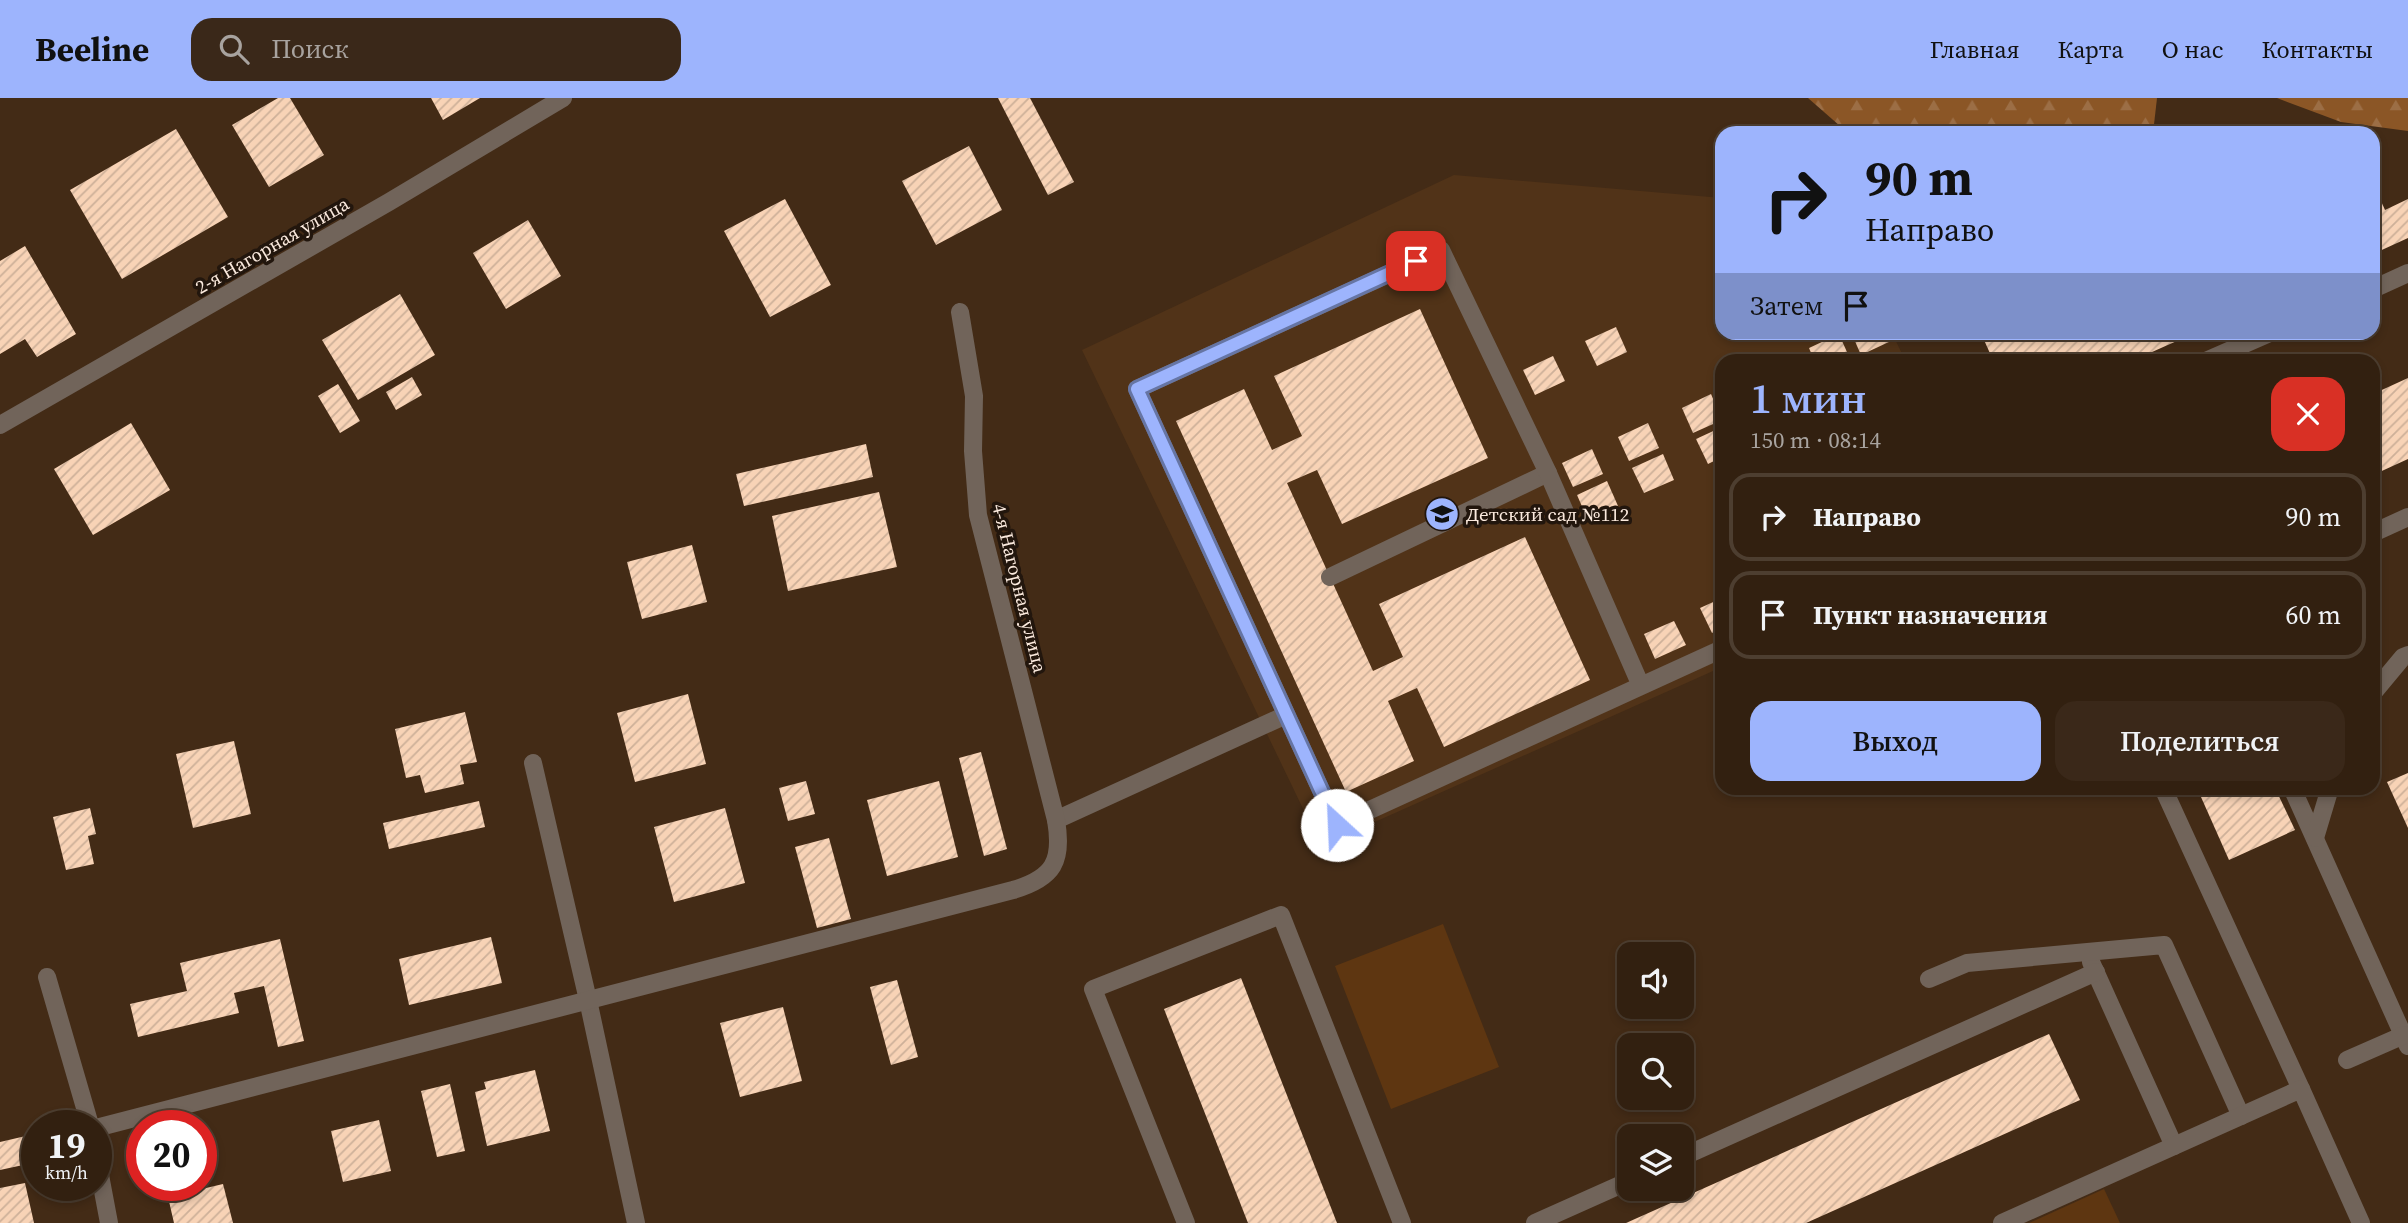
<!DOCTYPE html>
<html lang="ru">
<head>
<meta charset="utf-8">
<style>
	:root { --surface:#322010; --page:#3a2819; --text:#f1f3f6; --muted:#a8a39f; --line:#4d3e30; --accent:#9db4fd }
	body { margin:0; font-family:"Source Serif 4",serif; background:var(--page); color:var(--text); height:100vh; display:flex; flex-direction:column; font-size:26px; white-space:nowrap }
	* { box-sizing:border-box; margin:0 }
	p { font-size:23px; color:var(--muted) }
	.icon { flex:none; width:38px; height:38px; fill:none; stroke:currentColor; stroke-width:2; stroke-linecap:round; stroke-linejoin:round }
	.map { position:relative; flex:1; overflow:hidden }
	.sheet { position:absolute; left:1715px; top:256px; width:665px; height:441px; display:flex; flex-direction:column; background:var(--surface); border-radius:21px; box-shadow:0 4px 10px #0003,0 0 0 2px var(--line) }
	.sheet>* { flex:none }
	.top-card { position:absolute; left:1715px; top:28px; width:665px; height:214px; border-radius:21px; box-shadow:0 4px 10px #0003,0 0 0 2px var(--line); background:#9db4fd; color:#111; overflow:hidden }
	.fabs { position:absolute; left:1617px; top:844px; display:grid; gap:14px }
	.fabs a { display:grid; place-items:center; width:77px; height:77px; border-radius:14px; background:var(--surface); box-shadow:0 4px 10px #0003,0 0 0 2px var(--line); font-size:35px }
	.speed { position:absolute; left:21px; top:1012px; display:flex; gap:14px; font-size:35px; font-weight:700; text-align:center }
	.speed>* { display:grid; place-content:center; width:91px; height:91px; border-radius:50%; background:var(--surface); box-shadow:0 4px 10px #0003,0 0 0 2px var(--line); line-height:1 }
	.speed small { font-size:18px; font-weight:400 }
	.speed .limit { border:10px solid #d22; background:#fff; color:#111 }
	.pin { position:absolute; display:grid; place-items:center; width:60px; height:60px; color:#fff; margin:-30px; border-radius:14px; box-shadow:0 4px 10px #0006 }
	.me { position:absolute; width:77px; margin:-38px; rotate:335deg; stroke-linejoin:round; filter:drop-shadow(0 0 5px #0008) }
	.turn { display:flex; align-items:center; gap:24px; height:147px; padding:0 35px; font-size:32px }
	.turn .icon { width:91px; height:91px; stroke-width:2.5 }
	.turn b { display:block; font-size:49px; line-height:60px }
	.then { display:flex; align-items:center; height:66px; padding:0 35px; background:#0003; gap:14px; font-size:26px }
	.round { display:grid; place-items:center; flex:none; width:74px; height:74px; border-radius:21px; background:var(--page) }
	.headline { display:flex; align-items:center; justify-content:space-between; height:119px; padding:0 35px }
	h1 { font-size:42px; font-weight:600; line-height:52px; color:var(--accent) }
	.cta { display:flex; gap:14px; margin-top:auto; padding:14px 35px }
	.cta a { flex:1; height:80px; border-radius:21px; background:var(--accent); color:#111; font-size:28px; font-weight:600; line-height:80px; text-align:center }
	.cta a+a { background:var(--page); color:var(--text) }
	ul { padding:0; list-style:none }
	li { display:flex; align-items:center; gap:21px; height:88px; margin:0 14px 10px; padding:0 21px; border:4px solid var(--line); border-radius:21px }
	li div { flex:1 }
	li b { display:block; font-size:26px }
	li em { font-style:normal }
	header { display:flex; align-items:center; gap:42px; box-sizing:border-box; height:98px; padding:0 35px; background:var(--accent); color:#111 }
	header strong { font-size:33px }
	nav { display:flex; gap:38px; margin-inline-start:auto; font-size:24px }
	.search { width:490px; height:63px; background:var(--page); display:flex; align-items:center; gap:18px; box-sizing:border-box; padding:0 24px; border-radius:21px; color:var(--muted); font-size:26px }
	.map>svg:first-child { display:block }
</style>
</head>
<body>
<header>
<strong>Beeline</strong>
<div class="search"><svg class="icon" aria-label="search" viewBox="0 0 24 24"><circle cx="10" cy="10" r="6"/><path d="M15 15l6 6"/></svg>Поиск</div>
<nav><a>Главная</a><a>Карта</a><a>О нас</a><a>Контакты</a></nav>
</header>
<div class="map">
<svg width="2408" height="1125" viewBox="0 0 2408 1125">
	<defs>
		<pattern id="forest-firs" width="22" height="20" patternUnits="userSpaceOnUse" patternTransform="scale(1.75)"><rect width="22" height="20" fill="#8b5626"/><path d="M5 1l3.5 6h-7zM16 11l3.5 6h-7z" fill="#9c6e45"/></pattern>
		<pattern id="building-hatch" width="6" height="6" patternUnits="userSpaceOnUse" patternTransform="scale(1.75)"><rect width="6" height="6" fill="#f8d3b6"/><path d="M-1 1l2-2M0 6l6-6M5 7l2-2" fill="none" stroke="#cdb099"/></pattern>
	</defs>
	<rect width="100%" height="100%" fill="#432b16"/>
	<path fill="#513318" d="M 1454,77 L 1722,100 L 1722,234 L 1892,235 L 1905,262 L 1722,262 L 1722,569 L 1321,748 L 1082,252 Z"/>
	<g fill="url(#forest-firs)">
		<path d="M 1808,0 L 2157,0 L 2153,35 L 1848,35 Z"/>
		<path d="M 2277,0 L 2408,0 L 2408,33 L 2341,24 Z"/>
	</g>
	<g fill="#5e3611">
		<path d="M 1443,826 L 1499,969 L 1391,1011 L 1335,868 Z"/>
		<path d="M 2104,1091 L 2120,1125 L 2029,1125 Z"/>
	</g>
	<g fill="url(#building-hatch)">
		<path d="M 278,0 L 290,0 L 324,57 L 269,89 L 232,27 Z"/>
		<path d="M 431,0 L 480,0 L 443,22 Z"/>
		<path d="M 998,0 L 1030,0 L 1074,84 L 1048,97 Z"/>
		<path d="M 176,31 L 228,119 L 122,181 L 70,92 Z"/>
		<path d="M 969,48 L 1002,112 L 936,147 L 902,83 Z"/>
		<path d="M 2373,85 L 2385,112 L 2408,101 L 2408,140 L 2373,156 Z"/>
		<path d="M 785,101 L 831,187 L 770,219 L 724,133 Z"/>
		<path d="M 528,122 L 561,178 L 506,211 L 473,155 Z"/>
		<path d="M 25,148 L 76,236 L 37,259 L 25,241 L 0,256 L 0,163 Z"/>
		<path d="M 400,196 L 435,257 L 358,302 L 322,242 Z"/>
		<path d="M 1420,211 L 1488,360 L 1342,426 L 1317,372 L 1287,385 L 1373,573 L 1403,559 L 1379,506 L 1525,439 L 1590,582 L 1444,649 L 1417,590 L 1388,603 L 1414,663 L 1346,694 L 1176,323 L 1244,291 L 1272,352 L 1302,338 L 1274,278 Z"/>
		<path d="M 1616,229 L 1627,254 L 1597,268 L 1585,243 Z"/>
		<path d="M 1851,234 L 1887,234 L 1891,243 L 1861,257 Z"/>
		<path d="M 2002,234 L 2197,234 L 2134,262 L 1993,262 L 1984,242 Z"/>
		<path d="M 1839,236 L 1850,261 L 1814,262 L 1809,250 Z"/>
		<path d="M 1553,258 L 1565,283 L 1535,297 L 1523,272 Z"/>
		<path d="M 412,279 L 422,297 L 396,312 L 386,294 Z"/>
		<path d="M 2408,280 L 2408,361 L 2373,377 L 2373,296 Z"/>
		<path d="M 338,286 L 360,323 L 340,335 L 318,298 Z"/>
		<path d="M 1711,296 L 1722,322 L 1693,335 L 1682,310 Z"/>
		<path d="M 131,325 L 170,392 L 93,437 L 54,371 Z"/>
		<path d="M 1648,325 L 1659,350 L 1629,363 L 1618,339 Z"/>
		<path d="M 1722,329 L 1722,359 L 1708,366 L 1696,341 Z"/>
		<path d="M 866,346 L 873,379 L 744,408 L 736,376 Z"/>
		<path d="M 1592,351 L 1603,376 L 1573,389 L 1562,365 Z"/>
		<path d="M 1663,356 L 1674,382 L 1644,395 L 1632,370 Z"/>
		<path d="M 1607,383 L 1618,408 L 1588,422 L 1577,397 Z"/>
		<path d="M 879,394 L 897,469 L 788,493 L 772,418 Z"/>
		<path d="M 692,447 L 707,504 L 642,521 L 627,464 Z"/>
		<path d="M 1722,500 L 1722,530 L 1712,535 L 1700,510 Z"/>
		<path d="M 1674,523 L 1686,547 L 1655,561 L 1644,536 Z"/>
		<path d="M 688,596 L 706,666 L 635,684 L 617,615 Z"/>
		<path d="M 465,614 L 477,664 L 460,667 L 464,686 L 425,695 L 420,677 L 406,680 L 395,631 Z"/>
		<path d="M 234,643 L 251,716 L 193,730 L 176,656 Z"/>
		<path d="M 981,654 L 1007,751 L 984,758 L 959,660 Z"/>
		<path d="M 2408,675 L 2408,730 L 2387,684 Z"/>
		<path d="M 806,683 L 815,716 L 788,723 L 779,690 Z"/>
		<path d="M 939,683 L 958,759 L 887,778 L 867,702 Z"/>
		<path d="M 2197,690 L 2275,690 L 2295,732 L 2229,762 Z"/>
		<path d="M 479,703 L 485,729 L 389,751 L 383,725 Z"/>
		<path d="M 90,710 L 96,736 L 88,738 L 94,766 L 66,772 L 53,719 Z"/>
		<path d="M 725,710 L 745,785 L 674,804 L 654,729 Z"/>
		<path d="M 829,740 L 851,821 L 817,830 L 795,749 Z"/>
		<path d="M 491,839 L 502,885 L 409,907 L 399,861 Z"/>
		<path d="M 280,841 L 304,943 L 278,949 L 264,888 L 234,895 L 239,915 L 138,939 L 130,906 L 187,893 L 180,865 Z"/>
		<path d="M 1241,880 L 1337,1125 L 1248,1125 L 1164,911 Z"/>
		<path d="M 897,882 L 918,959 L 891,967 L 870,889 Z"/>
		<path d="M 783,909 L 802,983 L 740,999 L 720,925 Z"/>
		<path d="M 2049,936 L 2080,1002 L 1911,1078 L 1806,1125 L 1626,1125 Z"/>
		<path d="M 535,972 L 550,1033 L 487,1048 L 475,994 L 486,991 L 484,984 Z"/>
		<path d="M 450,986 L 465,1053 L 437,1059 L 421,993 Z"/>
		<path d="M 379,1022 L 391,1073 L 343,1084 L 331,1033 Z"/>
		<path d="M 30,1037 L 37,1064 L 0,1072 L 0,1044 Z"/>
		<path d="M 25,1085 L 34,1125 L 0,1125 L 0,1090 Z"/>
		<path d="M 223,1086 L 233,1125 L 174,1125 L 168,1099 Z"/>
	</g>
	<g fill="none" stroke-linecap="round" stroke-linejoin="round">
		<g stroke="#71645a" stroke-width="18">
			<path d="M 2373,191 L 2408,175"/>
			<path d="M 2208,262 L 2272,234"/>
			<path d="M 0,327 L 389,104 L 563,0"/>
			<path d="M 2373,435 L 2408,419"/>
			<path d="M 1330,479 L 1548,375"/>
			<path d="M 1641,588 L 1548,375 L 1441,152 L 1137,291 L 1337,727 L 1722,551"/>
			<path d="M 2373,595 L 2403,559 L 2408,557"/>
			<path d="M 533,665 L 588,902 L 636,1125"/>
			<path d="M 2163,690 L 2301,991"/>
			<path d="M 2292,690 L 2408,948"/>
			<path d="M 1056,722 L 1286,617"/>
			<path d="M 2315,740 L 2330,690"/>
			<path d="M 2091,864 L 2174,1048"/>
			<path d="M 47,879 L 90,1027"/>
			<path d="M 1929,881 L 1967,865 L 2164,847 L 2241,1018"/>
			<path d="M 2347,962 L 2404,937"/>
			<path d="M 96,1030 L 1013,792 C 1054,780 1063,763 1056,722 L 978,417 L 973,353 L 974,298 L 960,214"/>
			<path d="M 96,1056 L 109,1125"/>
			<path d="M 1682,1059 L 2096,874"/>
			<path d="M 1186,1125 L 1093,891 L 1281,817 L 1402,1125"/>
			<path d="M 1535,1125 L 1629,1083"/>
			<path d="M 2002,1125 L 2301,991 L 2361,1125"/>
		</g>
	</g>
	<g fill="none" stroke-linecap="round" stroke-linejoin="round">
		<g stroke="#6675a4" stroke-width="18">
			<path id="route" d="M 1337,727 L 1137,291 L 1416,163"/>
		</g>
		<use href="#route" stroke="#9db4fd" stroke-width="12"/>
	</g>
	<defs>
		<g id="school-disc" transform="scale(1.75)"><circle r="9.5" fill="#9db4fd" stroke="#22160d"/><path d="M0-5L7-2L0 1L-7-2ZM-4 1L0 2.5L4 1V4Q0 6-4 4Z" fill="#111"/></g>
	</defs>
	<g fill-rule="evenodd">
		<use href="#school-disc" x="1442" y="416"/>
	</g>
	<g text-anchor="middle" stroke-width="7" stroke-linejoin="round" paint-order="stroke">
		<g font-size="19" fill="#fbeade" stroke="#22160d">
			<text transform="translate(272 147) rotate(-30)" y="7">2-я Нагорная улица</text>
			<text transform="translate(1020 490) rotate(76)" y="7">4-я Нагорная улица</text>
		</g>
		<g font-size="19" fill="#fbeade" stroke="#22160d" text-anchor="start">
			<text x="1466" y="423">Детский сад №112</text>
		</g>
	</g>
</svg>
<div class="fabs">
<a><svg class="icon" aria-label="sound" viewBox="0 0 24 24"><path d="M4 9h4l5-4v14l-5-4H4zM17 9q2 3 0 6"/></svg></a>
<a><svg class="icon" aria-label="search" viewBox="0 0 24 24"><circle cx="10" cy="10" r="6"/><path d="M15 15l6 6"/></svg></a>
<a><svg class="icon" aria-label="layers" viewBox="0 0 24 24"><path d="M12 4l9 5-9 5-9-5zM3 14l9 5 9-5"/></svg></a>
</div>
<div class="speed"><div>19<small>km/h</small></div><div class="limit">20</div></div>
<div class="pin" style="left:1416px;top:163px;background:#d93025"><svg class="icon" aria-label="arrive" viewBox="0 0 24 24"><path d="M6 21V4h12l-3 4 3 4H6"/></svg></div>
<svg class="me" style="left:1337px;top:727px" viewBox="-20 -20 40 40"><circle r="19" fill="#fff"/><path d="M0-13L10 11 0 6-10 11z" fill="#9db4fd"/></svg>
<div class="top-card">
<div class="turn"><svg class="icon" aria-label="right" viewBox="0 0 24 24"><path d="M7 20v-9h11M14 6l5 5-5 5"/></svg><div><b>90 m</b>Направо</div></div>
<div class="then">Затем<svg class="icon" aria-label="arrive" viewBox="0 0 24 24"><path d="M6 21V4h12l-3 4 3 4H6"/></svg></div>
</div>
<section class="sheet">
<div class="headline"><div><h1>1 мин</h1><p>150 m · 08:14</p></div><a class="round" style="background:#d93025;color:#fff"><svg class="icon" aria-label="close" viewBox="0 0 24 24"><path d="M6 6l12 12M18 6L6 18"/></svg></a></div>
<ul>
<li><svg class="icon" aria-label="right" viewBox="0 0 24 24"><path d="M7 20v-9h11M14 6l5 5-5 5"/></svg><div><b>Направо</b></div><em>90 m</em></li>
<li><svg class="icon" aria-label="arrive" viewBox="0 0 24 24"><path d="M6 21V4h12l-3 4 3 4H6"/></svg><div><b>Пункт назначения</b></div><em>60 m</em></li>
</ul>
<div class="cta"><a>Выход</a><a>Поделиться</a></div>
</section>
</div>
</body>
</html>
